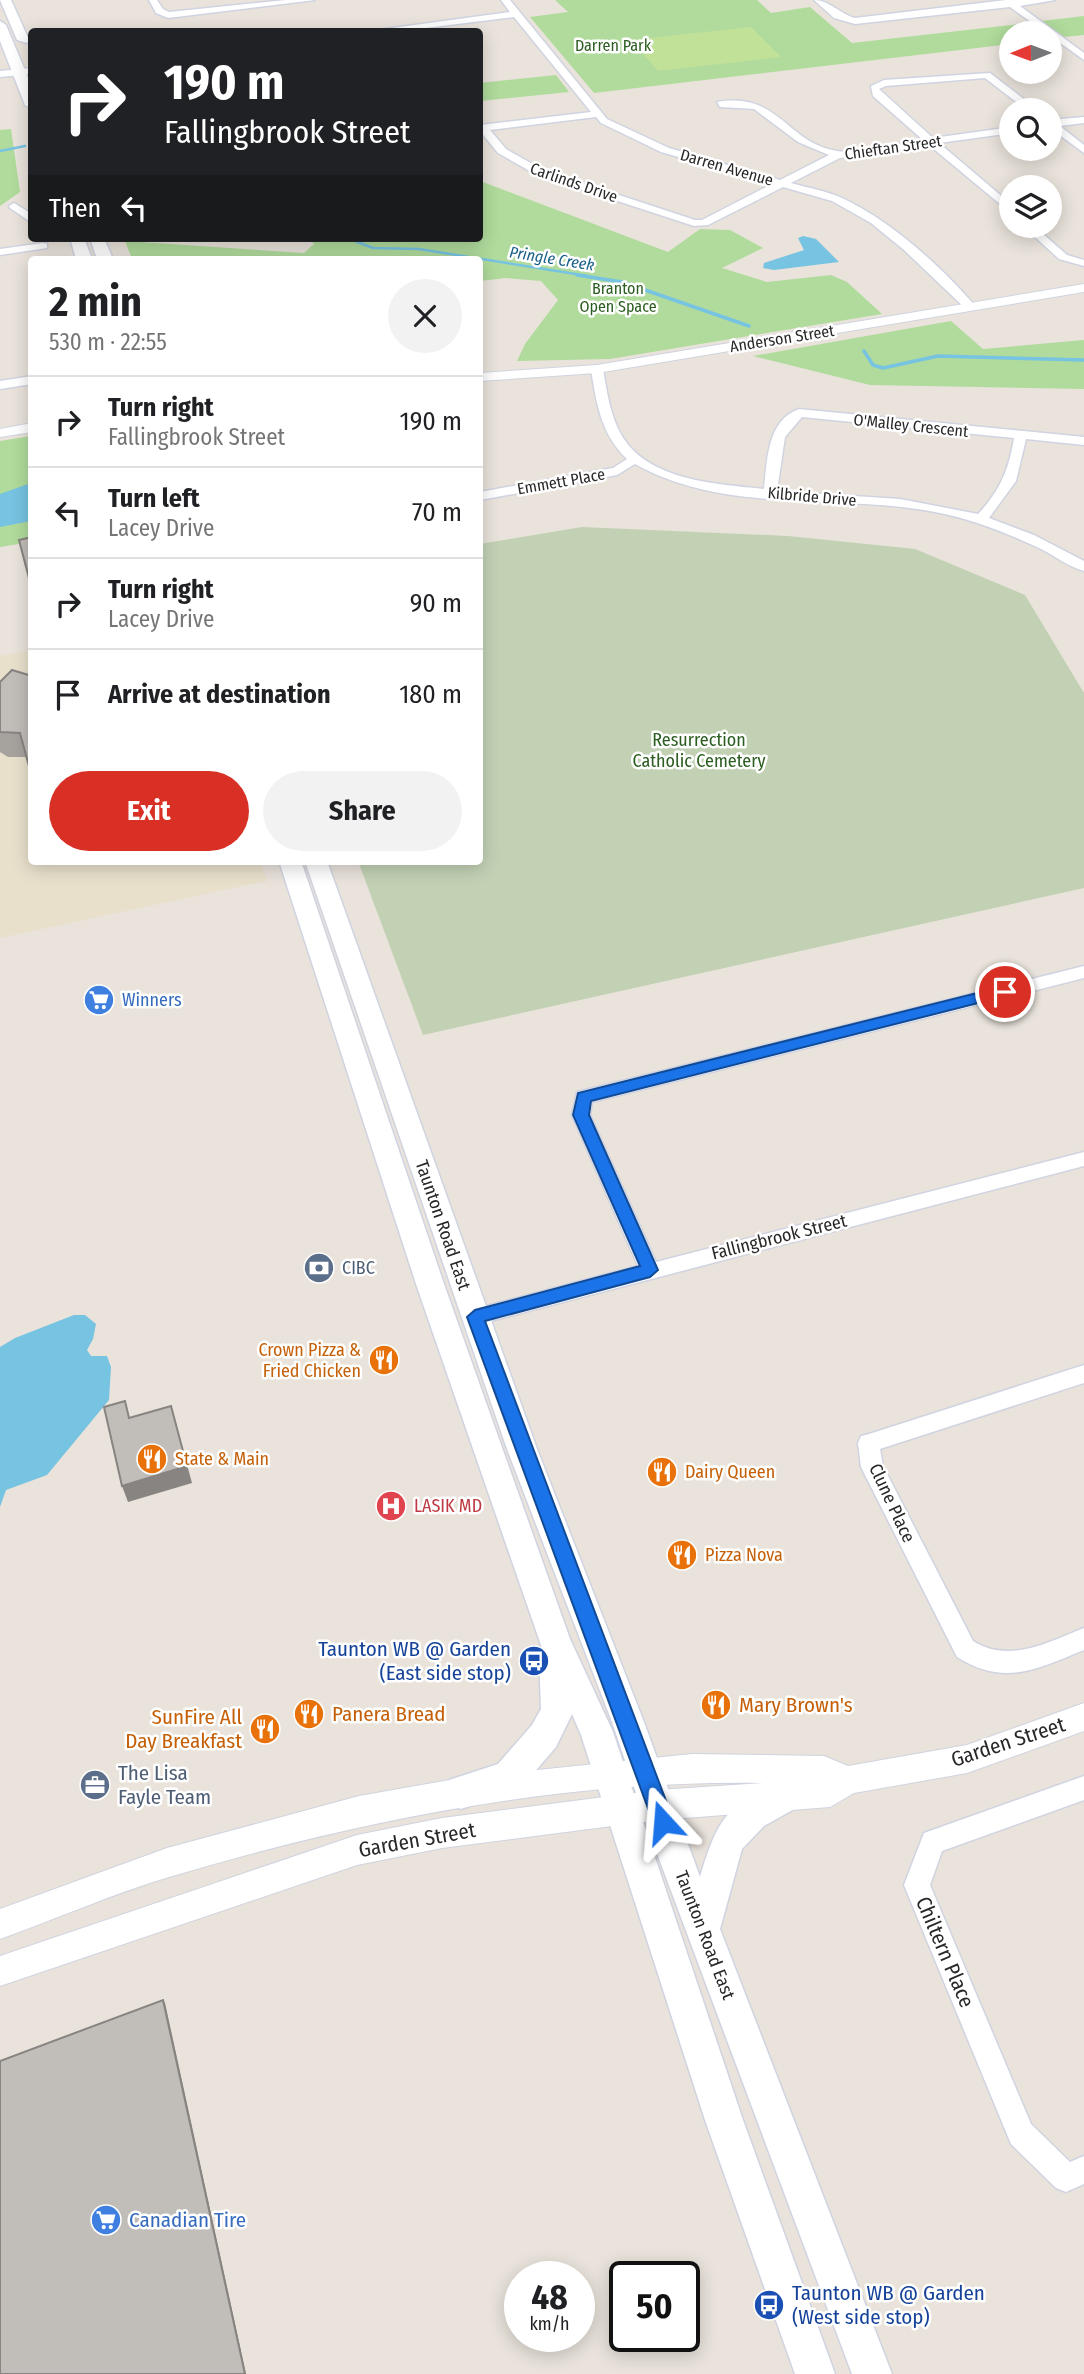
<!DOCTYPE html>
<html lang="en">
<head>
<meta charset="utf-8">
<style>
	:root { --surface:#fff; --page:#f2f2f2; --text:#202124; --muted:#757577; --line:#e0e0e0; --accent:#d93025 }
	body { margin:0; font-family:"Fira Sans Condensed",sans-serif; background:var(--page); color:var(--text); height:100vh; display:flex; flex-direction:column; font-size:26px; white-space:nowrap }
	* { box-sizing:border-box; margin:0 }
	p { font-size:23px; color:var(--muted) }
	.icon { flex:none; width:38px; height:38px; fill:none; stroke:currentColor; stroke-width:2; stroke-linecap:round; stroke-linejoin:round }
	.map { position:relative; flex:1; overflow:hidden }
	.side { position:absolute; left:28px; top:256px; width:455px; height:609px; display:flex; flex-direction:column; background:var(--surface); border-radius:7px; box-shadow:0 4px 18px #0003 }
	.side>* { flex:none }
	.guide { position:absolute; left:28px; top:28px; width:455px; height:214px; border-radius:7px; box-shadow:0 4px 18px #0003; background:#202124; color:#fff; overflow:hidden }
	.needle { width:46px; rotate:269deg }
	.buttons { position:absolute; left:999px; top:21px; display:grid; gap:14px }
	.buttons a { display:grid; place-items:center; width:63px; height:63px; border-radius:50%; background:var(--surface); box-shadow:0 4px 18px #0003; font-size:35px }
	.speed { position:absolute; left:504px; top:2261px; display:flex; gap:14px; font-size:35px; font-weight:700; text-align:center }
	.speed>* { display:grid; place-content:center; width:91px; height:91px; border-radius:50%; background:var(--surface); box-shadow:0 4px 18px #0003; line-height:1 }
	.speed small { font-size:18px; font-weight:400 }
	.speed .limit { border:4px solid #111; border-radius:10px; background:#fff; color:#111 }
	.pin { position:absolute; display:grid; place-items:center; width:60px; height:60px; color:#fff; margin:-30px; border:4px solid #fff; border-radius:50%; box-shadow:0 2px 7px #0007 }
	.me { position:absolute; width:77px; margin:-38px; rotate:341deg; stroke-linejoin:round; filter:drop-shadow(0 0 5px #0008) }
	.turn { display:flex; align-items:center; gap:24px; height:147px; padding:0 21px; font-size:32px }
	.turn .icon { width:91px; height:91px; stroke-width:2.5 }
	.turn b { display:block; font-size:49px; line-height:60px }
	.then { display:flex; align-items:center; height:66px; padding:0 21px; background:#0003; gap:14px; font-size:26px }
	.round { display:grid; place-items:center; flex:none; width:74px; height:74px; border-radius:37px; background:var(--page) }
	.head { display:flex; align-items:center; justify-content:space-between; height:119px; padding:0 21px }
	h1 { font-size:42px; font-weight:700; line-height:52px }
	.button { display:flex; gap:14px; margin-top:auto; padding:14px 21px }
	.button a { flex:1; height:80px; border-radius:42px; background:var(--accent); color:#fff; font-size:28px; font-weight:700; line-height:80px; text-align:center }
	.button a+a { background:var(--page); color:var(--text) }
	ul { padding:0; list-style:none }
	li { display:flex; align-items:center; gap:21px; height:91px; padding:0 21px; border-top:2px solid var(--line) }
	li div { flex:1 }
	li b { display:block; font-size:26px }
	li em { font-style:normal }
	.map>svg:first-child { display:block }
</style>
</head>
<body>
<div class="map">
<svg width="1084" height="2374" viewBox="0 0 1084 2374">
	<rect width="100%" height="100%" fill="#e9e3db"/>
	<path fill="#e9e0cc" d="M 31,650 L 32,861 L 260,861 L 267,881 L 0,938 L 0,656 Z"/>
	<g fill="#b0db9c">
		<path d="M 555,0 L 757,0 L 771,13 L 810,7 L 852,43 L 1028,23 L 1041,33 L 1012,33 L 1011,44 L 594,93 L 530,17 L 568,12 Z"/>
		<path d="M 1084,16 L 1084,35 L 1064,37 L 1041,21 Z"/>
		<path d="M 556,75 L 569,92 L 480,101 L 480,83 Z"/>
		<path d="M 11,129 L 20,192 L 0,206 L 0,130 Z"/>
		<path d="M 480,181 L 668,252 L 700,229 L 730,230 L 763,248 L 722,268 L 767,282 L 831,275 L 847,282 L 882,314 L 610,359 L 517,361 L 525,344 L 558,300 L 541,281 L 506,278 L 480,281 L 480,259 L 132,259 L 125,241 L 304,253 L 314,244 L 307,238 L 480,238 Z"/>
		<path d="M 951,321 L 983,349 L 1084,340 L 1084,389 L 870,385 L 753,356 Z"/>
		<path d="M 31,436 L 31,542 L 0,547 L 0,441 Z"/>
	</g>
	<path fill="#c2d1b4" d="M 582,527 L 788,536 L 915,549 L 1025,595 L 1084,693 L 1084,888 L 423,1035 L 358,861 L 480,861 L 480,544 Z"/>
	<path fill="#c1e199" d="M 751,27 L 781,57 L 658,71 L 631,40 Z"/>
	<g fill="#77c3e2">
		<path d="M 803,236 L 816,239 L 839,262 L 774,270 L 763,268 L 764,263 L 804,250 L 798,238 Z"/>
		<path d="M 31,483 L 31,521 L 0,527 L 0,494 Z"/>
		<path d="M 74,1315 L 85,1315 L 96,1324 L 93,1339 L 87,1350 L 91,1356 L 107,1356 L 111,1367 L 109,1400 L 47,1475 L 6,1490 L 0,1507 L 0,1347 L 15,1338 Z"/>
	</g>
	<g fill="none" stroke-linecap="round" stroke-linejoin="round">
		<g stroke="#77c3e2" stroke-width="2.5">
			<path d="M 0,151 L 25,146"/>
			<path d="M 347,238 L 373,248 L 419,249 L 588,276"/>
		</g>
		<g stroke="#77c3e2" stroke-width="3.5">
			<path d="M 577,275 L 622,282 L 749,326"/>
			<path d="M 864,351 L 873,365 L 883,368 L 938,356 L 1084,360"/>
		</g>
		<g stroke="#d0d3e0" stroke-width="3">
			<g id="minor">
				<path d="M 149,0 L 157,0 L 163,9 L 169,12 L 286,0 L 315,0 L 168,18 L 156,13 Z"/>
				<path d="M 501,0 L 510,0 L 607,119 L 669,148 L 780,180 L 829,155 L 798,142 L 754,109 L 720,107 L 717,102 C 779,91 786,143 837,151 C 855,154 903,143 923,140 L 873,96 L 871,86 L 884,80 L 990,73 L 1038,110 L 1027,110 L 985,78 L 886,86 L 879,89 L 933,138 L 1012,127 L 1012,133 L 939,143 L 1012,205 L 1012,214 L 929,145 L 840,158 L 791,183 C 808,188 827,191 842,198 C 890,220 942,267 976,307 L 966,309 L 904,250 L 871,223 L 832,201 L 783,187 L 708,225 L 694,226 L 535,174 L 498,153 L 480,131 L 480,125 L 591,112 L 514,17 L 393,32 L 363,32 L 510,12 ZM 596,117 L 601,123 L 661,152 L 772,184 L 702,220 L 695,220 L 543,170 L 506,149 L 490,130 Z"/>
				<path d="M 814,0 C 829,0 840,14 855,18 L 1006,0 L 1055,0 L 1020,6 L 1084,53 L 1084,60 L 1010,7 L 855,24 L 834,18 Z"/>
				<path d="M 32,68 L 32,74 L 0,77 L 0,71 Z"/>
				<path d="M 1084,117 L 1084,123 L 1060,126 L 1084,145 L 1084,153 L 1050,128 L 1050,120 Z"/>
				<path d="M 14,203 L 32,214 L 32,223 L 10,208 L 9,206 Z"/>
				<path d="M 1023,226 L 1034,226 L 1067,255 L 1084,260 L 1084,266 L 1059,259 Z"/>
				<path d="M 43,243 L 47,244 L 47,248 L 0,255 L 0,249 Z"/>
				<path d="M 597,365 L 603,369 C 607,392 610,416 622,436 C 649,481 718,484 764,489 C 767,461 767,420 799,409 L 1084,437 L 1084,445 L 1026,439 L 1016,481 L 989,518 L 1034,535 L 1084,561 L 1084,571 C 1069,567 1055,556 1041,549 C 1007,533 972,519 935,512 C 837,493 726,515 635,464 L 617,475 L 480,500 L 480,492 L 613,468 L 627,459 C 601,435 596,402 591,369 ZM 802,417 L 1014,438 C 1009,469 1000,491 978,514 L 900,499 L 777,491 L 785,437 Z"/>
				<path d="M 32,376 L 32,384 L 0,389 L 0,381 Z"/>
				<path d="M 1084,966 L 1084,978 L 592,1102 L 590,1115 L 656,1262 L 1084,1152 L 1084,1166 L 475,1325 L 468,1323 L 465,1317 L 468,1311 L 475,1309 L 638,1266 L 572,1115 L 577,1092 Z"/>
				<path d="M 1084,1365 L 1084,1383 L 880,1449 L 883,1466 L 973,1641 C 1009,1664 1049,1642 1084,1628 L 1084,1650 C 1037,1669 1004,1687 957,1657 L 861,1467 L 858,1443 L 861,1436 L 869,1434 Z"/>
				<path d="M 1084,1776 L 1084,1800 L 942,1851 L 930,1885 L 1031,2124 L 1070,2162 L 1084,2156 L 1084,2184 L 1066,2192 L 1056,2188 L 1011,2144 L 904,1885 L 924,1833 Z"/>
			</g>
		</g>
		<g stroke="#d0d3e0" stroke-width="2">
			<g id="tertiary">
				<path d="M 1084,284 L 1084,292 L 597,373 L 480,381 L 480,373 L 597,365 Z"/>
				<path d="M 32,423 L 32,432 L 0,437 L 0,429 Z"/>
				<path d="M 1084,1703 L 1084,1731 L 967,1773 L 854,1793 L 830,1807 L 658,1820 L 442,1848 L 357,1865 L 0,1986 L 0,1956 L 357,1835 L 442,1818 L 658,1790 L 763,1783 C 561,1780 361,1820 169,1877 C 112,1894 56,1919 0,1939 L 0,1909 L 167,1848 L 359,1796 L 461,1778 L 692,1754 L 824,1756 L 848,1766 L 967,1745 Z"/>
			</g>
		</g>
		<g stroke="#d0d3e0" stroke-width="3">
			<g id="secondary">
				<path d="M 0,0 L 11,0 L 29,40 L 27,43 L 17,40 Z"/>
				<path d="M 0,21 L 6,25 L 32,87 L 32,109 L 25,105 L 0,41 Z"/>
				<path d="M 70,238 L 84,238 L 92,259 L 76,259 Z"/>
				<path d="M 90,238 L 104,238 L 113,259 L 97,259 Z"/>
				<path d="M 279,861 L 301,861 L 444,1284 L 570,1639 L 613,1732 L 743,2120 L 835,2374 L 795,2374 L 705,2120 L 581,1735 L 572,1714 L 556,1747 L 520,1789 L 461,1809 L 449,1804 L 444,1792 L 449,1780 L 498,1764 L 532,1725 L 541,1709 L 539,1654 L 542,1648 L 416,1284 Z"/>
				<path d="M 305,861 L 327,861 L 537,1449 L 644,1722 L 700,1877 C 717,1819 728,1802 786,1778 L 798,1783 L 803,1795 L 798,1807 L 764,1826 L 742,1849 L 720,1929 L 892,2374 L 852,2374 L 652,1840 L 612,1722 L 507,1449 Z"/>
			</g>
		</g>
		<use href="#minor" fill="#fff" fill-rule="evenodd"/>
		<use href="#tertiary" fill="#fff" fill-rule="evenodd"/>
		<use href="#secondary" fill="#fff" fill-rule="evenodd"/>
	</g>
	<path fill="#a6a39e" d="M 32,676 L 26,757 L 8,757 L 0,752 L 0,682 Z"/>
	<g fill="#878481">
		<path d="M 171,1406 L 192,1483 L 128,1502 L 122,1486 Z"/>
		<path d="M 163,2000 L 165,2003 L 246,2374 L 245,2374 Z"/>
	</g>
	<g fill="#c1bdb8" stroke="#878481" stroke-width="2">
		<path d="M 32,537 L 32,582 L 30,582 L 19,540 Z"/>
		<path d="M 12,670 L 32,676 L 32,769 L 30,770 L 20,733 L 0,732 L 0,682 Z"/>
		<path d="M 125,1401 L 129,1418 L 171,1406 L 187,1466 L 122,1486 L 104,1407 Z"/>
		<path d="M 163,2000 L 245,2374 L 0,2374 L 0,2061 Z"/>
	</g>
	<path fill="#1a73e8" stroke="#114b97" stroke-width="2" d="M 1005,986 L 1010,988 L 1010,995 L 591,1101 L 589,1115 L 658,1270 L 650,1277 L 485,1321 L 674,1822 L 671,1830 L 663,1833 L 656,1830 L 653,1822 L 467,1317 L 475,1310 L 640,1266 L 573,1115 L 578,1093 Z"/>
	<defs>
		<g id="supermarket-disc" transform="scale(1.575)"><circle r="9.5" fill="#3f7fe0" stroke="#fff"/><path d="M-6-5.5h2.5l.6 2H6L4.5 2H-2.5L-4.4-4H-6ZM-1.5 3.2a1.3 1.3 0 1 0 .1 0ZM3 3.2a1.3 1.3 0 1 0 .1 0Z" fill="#fff"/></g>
		<g id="bank-disc" transform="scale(1.575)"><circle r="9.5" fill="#5c6f8a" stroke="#fff"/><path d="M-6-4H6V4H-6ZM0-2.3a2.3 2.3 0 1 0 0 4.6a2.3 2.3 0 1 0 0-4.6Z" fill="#fff"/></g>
		<g id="restaurant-disc" transform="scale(1.575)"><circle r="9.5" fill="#e8710a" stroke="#fff"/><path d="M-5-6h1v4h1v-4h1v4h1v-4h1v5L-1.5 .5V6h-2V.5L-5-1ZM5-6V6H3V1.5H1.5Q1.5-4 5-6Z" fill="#fff"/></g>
		<g id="hospital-disc" transform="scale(1.575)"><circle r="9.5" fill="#e0444e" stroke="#fff"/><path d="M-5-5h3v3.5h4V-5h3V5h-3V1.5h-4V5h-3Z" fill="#fff"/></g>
		<g id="bus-disc" transform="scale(1.575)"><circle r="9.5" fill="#1a4fb4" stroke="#fff"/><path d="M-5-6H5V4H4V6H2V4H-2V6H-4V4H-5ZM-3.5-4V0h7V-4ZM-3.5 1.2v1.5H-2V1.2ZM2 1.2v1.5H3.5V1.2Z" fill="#fff"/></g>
		<g id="office-disc" transform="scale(1.575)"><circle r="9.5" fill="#5c6f8a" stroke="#fff"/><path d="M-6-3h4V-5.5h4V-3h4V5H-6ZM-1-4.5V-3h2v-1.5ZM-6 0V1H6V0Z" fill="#fff"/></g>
	</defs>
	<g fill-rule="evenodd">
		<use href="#supermarket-disc" x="99" y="1000"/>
		<use href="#bank-disc" x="319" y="1268"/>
		<use href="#restaurant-disc" x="384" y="1360"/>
		<use href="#restaurant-disc" x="152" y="1459"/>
		<use href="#restaurant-disc" x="662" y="1472"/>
		<use href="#hospital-disc" x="391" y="1506"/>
		<use href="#restaurant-disc" x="682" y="1555"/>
		<use href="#bus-disc" x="534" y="1661"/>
		<use href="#restaurant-disc" x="716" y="1705"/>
		<use href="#restaurant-disc" x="309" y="1714"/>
		<use href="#restaurant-disc" x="265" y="1729"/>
		<use href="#office-disc" x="95" y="1785"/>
		<use href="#supermarket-disc" x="106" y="2220"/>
		<use href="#bus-disc" x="769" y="2305"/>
	</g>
	<g text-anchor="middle" stroke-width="5" stroke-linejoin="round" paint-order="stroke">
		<g font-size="16" fill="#2b5d20" stroke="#fff">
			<text x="613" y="51">Darren Park</text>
			<text x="618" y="294">Branton<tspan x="618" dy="18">Open Space</tspan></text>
		</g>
		<g font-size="16" fill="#282828" stroke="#fff">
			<text transform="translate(893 147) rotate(-8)" y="6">Chieftan Street</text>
			<text transform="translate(727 167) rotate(16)" y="6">Darren Avenue</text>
			<text transform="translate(574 182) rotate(19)" y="6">Carlinds Drive</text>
			<text transform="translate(782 338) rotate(-9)" y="6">Anderson Street</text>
			<text transform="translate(911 425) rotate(6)" y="6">O'Malley Crescent</text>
			<text transform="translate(561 481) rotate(-10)" y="6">Emmett Place</text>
			<text transform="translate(812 496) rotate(5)" y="6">Kilbride Drive</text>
		</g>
		<g font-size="16" font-style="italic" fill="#1a618a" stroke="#fff">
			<text transform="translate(552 258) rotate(9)" y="6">Pringle Creek</text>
		</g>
		<g font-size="18" fill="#2b5d20" stroke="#fff">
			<text x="699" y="746">Resurrection<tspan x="699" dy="21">Catholic Cemetery</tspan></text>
		</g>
		<g font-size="18" fill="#366cbe" stroke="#fff" text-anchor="start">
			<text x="122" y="1006">Winners</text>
		</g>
		<g font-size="18" fill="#282828" stroke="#fff">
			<text transform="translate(443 1225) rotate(71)" y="6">Taunton Road East</text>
			<text transform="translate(779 1237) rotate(-14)" y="6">Fallingbrook Street</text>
			<text transform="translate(892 1503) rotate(65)" y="6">Clune Place</text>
			<text transform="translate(705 1935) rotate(69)" y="6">Taunton Road East</text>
		</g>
		<g font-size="18" fill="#4e5e75" stroke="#fff" text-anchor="start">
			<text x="342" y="1274">CIBC</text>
		</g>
		<g font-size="18" fill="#c56008" stroke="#fff" text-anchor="start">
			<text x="361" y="1356" text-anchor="end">Crown Pizza &amp;<tspan x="361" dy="21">Fried Chicken</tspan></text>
			<text x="175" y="1465">State &amp; Main</text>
			<text x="685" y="1478">Dairy Queen</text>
			<text x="705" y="1561">Pizza Nova</text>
		</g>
		<g font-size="18" fill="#be3a42" stroke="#fff" text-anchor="start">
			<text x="414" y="1512">LASIK MD</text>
		</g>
		<g font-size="21" fill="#164399" stroke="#fff" text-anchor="end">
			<text x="511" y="1656">Taunton WB @ Garden<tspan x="511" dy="24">(East side stop)</tspan></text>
			<text x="792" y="2300" text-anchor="start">Taunton WB @ Garden<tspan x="792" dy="24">(West side stop)</tspan></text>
		</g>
		<g font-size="21" fill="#c56008" stroke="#fff" text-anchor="start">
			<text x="739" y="1712">Mary Brown's</text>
			<text x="332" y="1721">Panera Bread</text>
			<text x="242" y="1724" text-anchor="end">SunFire All<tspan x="242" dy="24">Day Breakfast</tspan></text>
		</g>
		<g font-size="21" fill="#282828" stroke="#fff">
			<text transform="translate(1008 1742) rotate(-18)" y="7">Garden Street</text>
			<text transform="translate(417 1840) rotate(-10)" y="7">Garden Street</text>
			<text transform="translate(945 1952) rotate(67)" y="7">Chiltern Place</text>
		</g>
		<g font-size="21" fill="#4e5e75" stroke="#fff" text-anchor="start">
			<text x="118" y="1780">The Lisa<tspan x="118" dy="24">Fayle Team</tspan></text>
		</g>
		<g font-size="21" fill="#366cbe" stroke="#fff" text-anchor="start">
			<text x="129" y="2227">Canadian Tire</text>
		</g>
	</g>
</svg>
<div class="buttons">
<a><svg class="needle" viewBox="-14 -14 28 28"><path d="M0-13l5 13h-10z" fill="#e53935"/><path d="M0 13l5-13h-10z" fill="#757577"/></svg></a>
<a><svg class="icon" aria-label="search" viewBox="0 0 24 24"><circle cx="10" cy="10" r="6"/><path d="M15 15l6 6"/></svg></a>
<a><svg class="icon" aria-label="layers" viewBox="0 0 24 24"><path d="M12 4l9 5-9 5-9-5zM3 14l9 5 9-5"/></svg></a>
</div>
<div class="speed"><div>48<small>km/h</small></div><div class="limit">50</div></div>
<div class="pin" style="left:1005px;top:992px;background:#d93025"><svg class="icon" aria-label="arrive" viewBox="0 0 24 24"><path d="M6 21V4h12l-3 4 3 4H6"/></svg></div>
<svg class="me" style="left:663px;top:1822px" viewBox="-20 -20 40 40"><path d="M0-17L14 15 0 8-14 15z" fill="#1a73e8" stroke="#fff" stroke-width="4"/></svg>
<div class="guide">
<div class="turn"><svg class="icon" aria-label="right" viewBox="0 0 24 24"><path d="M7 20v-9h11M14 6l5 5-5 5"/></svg><div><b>190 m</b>Fallingbrook Street</div></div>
<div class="then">Then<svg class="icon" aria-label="left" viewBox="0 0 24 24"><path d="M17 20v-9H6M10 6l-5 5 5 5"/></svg></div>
</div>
<section class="side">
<div class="head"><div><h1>2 min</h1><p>530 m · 22:55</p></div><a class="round"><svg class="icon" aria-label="close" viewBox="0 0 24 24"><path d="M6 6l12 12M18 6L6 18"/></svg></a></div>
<ul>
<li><svg class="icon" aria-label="right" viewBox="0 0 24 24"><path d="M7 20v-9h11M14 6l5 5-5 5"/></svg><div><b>Turn right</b><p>Fallingbrook Street</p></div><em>190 m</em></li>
<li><svg class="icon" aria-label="left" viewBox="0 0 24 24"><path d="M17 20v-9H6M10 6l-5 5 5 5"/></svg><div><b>Turn left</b><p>Lacey Drive</p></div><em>70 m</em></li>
<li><svg class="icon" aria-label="right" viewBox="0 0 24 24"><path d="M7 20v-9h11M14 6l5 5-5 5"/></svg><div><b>Turn right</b><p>Lacey Drive</p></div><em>90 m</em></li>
<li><svg class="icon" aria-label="arrive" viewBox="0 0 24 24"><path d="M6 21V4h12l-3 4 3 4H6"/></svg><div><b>Arrive at destination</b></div><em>180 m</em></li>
</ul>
<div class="button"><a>Exit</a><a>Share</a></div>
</section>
</div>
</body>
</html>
